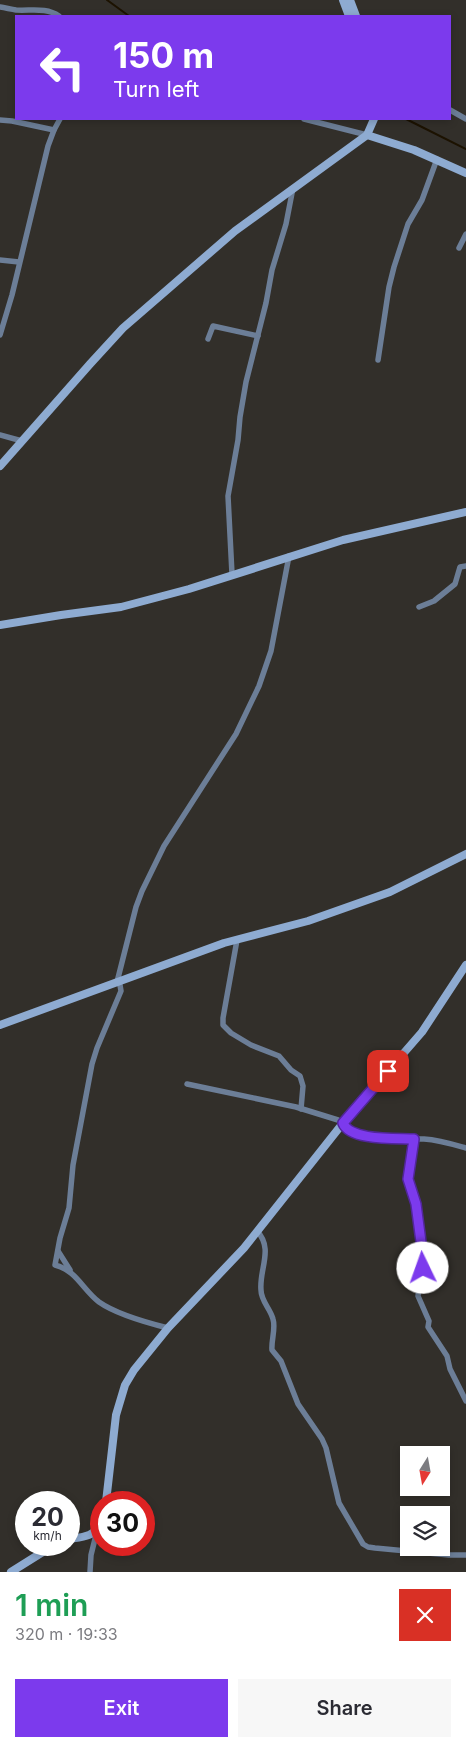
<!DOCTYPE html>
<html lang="en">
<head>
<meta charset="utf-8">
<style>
	:root { --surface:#fff; --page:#f7f7f7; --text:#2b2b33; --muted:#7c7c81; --accent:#7c3aed }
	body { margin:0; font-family:Inter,sans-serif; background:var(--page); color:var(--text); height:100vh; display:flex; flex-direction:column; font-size:19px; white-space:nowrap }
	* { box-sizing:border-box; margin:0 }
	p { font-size:16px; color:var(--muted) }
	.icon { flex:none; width:28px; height:28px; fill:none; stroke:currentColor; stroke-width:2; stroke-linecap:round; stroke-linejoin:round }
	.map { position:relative; height:1572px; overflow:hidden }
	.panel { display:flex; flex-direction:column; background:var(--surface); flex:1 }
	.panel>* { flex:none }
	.banner { position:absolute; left:15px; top:15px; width:436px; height:105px; border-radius:0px; box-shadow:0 2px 8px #0003; background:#7c3aed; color:#fff; overflow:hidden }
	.needle { width:32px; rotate:191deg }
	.buttons { position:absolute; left:400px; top:1446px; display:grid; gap:10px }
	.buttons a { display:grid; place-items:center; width:50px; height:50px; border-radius:0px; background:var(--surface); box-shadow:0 2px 8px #0003; font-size:25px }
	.speed { position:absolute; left:15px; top:1491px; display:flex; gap:10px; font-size:25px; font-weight:700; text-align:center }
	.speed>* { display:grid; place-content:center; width:65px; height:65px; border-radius:50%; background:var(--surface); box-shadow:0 2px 8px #0003; line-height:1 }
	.speed small { font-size:12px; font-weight:400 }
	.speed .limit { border:8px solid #d22; background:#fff; color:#111 }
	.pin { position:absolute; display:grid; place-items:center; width:42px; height:42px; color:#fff; margin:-21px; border-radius:10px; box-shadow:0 2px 8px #0006 }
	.me { position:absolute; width:55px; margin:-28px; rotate:357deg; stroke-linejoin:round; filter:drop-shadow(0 0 4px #0008) }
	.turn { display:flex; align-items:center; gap:18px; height:105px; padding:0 15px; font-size:22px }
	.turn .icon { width:65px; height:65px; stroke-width:2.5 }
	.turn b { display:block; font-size:35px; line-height:42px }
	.round { display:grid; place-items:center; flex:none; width:52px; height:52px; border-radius:0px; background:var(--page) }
	.overview { display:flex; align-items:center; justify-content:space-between; height:85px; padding:0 15px }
	h1 { font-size:30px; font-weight:600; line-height:38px; color:#1e9e55 }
	.cta { display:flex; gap:10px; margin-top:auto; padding:10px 15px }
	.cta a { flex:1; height:58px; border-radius:0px; background:var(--accent); color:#fff; font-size:20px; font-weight:600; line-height:58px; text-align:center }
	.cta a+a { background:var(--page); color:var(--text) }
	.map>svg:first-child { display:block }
</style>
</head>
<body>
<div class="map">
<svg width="466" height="1572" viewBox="0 0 466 1572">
	<rect width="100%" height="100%" fill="#322f2a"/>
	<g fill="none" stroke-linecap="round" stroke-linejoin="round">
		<g stroke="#1c1200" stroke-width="2">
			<path d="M 107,0 L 129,16"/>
			<path d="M 406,119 L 466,149"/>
		</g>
		<g stroke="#6c7e97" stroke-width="5.5">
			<path d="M 0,7 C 5,8 11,9 16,10 C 31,11 46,7 59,16"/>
			<path d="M 450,110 L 466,119"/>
			<path d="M 304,119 L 367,135"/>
			<path d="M 0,120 L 12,121 L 54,130"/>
			<path d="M 459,248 L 466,234"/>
			<path d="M 0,260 L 19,262"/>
			<path d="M 0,335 L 12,295 L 48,146 L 54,130 L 60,119"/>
			<path d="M 208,339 L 213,326 L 258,336"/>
			<path d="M 378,360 L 389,287 L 394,267 L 408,224 L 422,200 L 437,159"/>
			<path d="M 0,435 L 22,441"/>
			<path d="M 232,574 L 228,496 L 238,440 L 240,417 L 246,382 L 266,303 L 272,270 L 286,224 L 293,188"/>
			<path d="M 419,607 L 434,601 L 455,584 L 460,567 L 466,566"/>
			<path d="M 237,940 L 223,1018 L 223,1025 L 231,1033 L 251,1045 L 279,1056 L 291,1070 L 300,1076 L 303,1086 L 301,1109"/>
			<path d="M 187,1084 L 296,1107 L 338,1120 C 344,1124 345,1130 352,1133 C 374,1141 401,1138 424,1139 C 439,1140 452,1144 466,1148"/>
			<path d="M 414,1139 L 408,1169 L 408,1179 L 409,1186 L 416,1204 L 423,1257 L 418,1296 L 429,1321 L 428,1327 L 447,1356 L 450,1369 L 466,1401"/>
			<path d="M 257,1231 C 274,1249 259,1269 261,1290 C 261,1301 270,1308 273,1319 C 276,1329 271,1340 272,1350 L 281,1361 L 298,1404 L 322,1439 L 326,1448 L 339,1503 L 363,1544 L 368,1547 L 375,1548 L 449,1555 L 466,1555"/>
			<path d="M 58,1251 L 70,1270"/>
			<path d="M 168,1328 C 148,1323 116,1314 99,1302 C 83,1290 76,1270 55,1265 L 60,1238 L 69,1208 L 73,1165 L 92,1064 L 97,1048 L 121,991 L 120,985 L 117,982 L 136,907 L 142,891 L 164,846 L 236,734 L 259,686 L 271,651 L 289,556"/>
			<path d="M 90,1572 L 91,1555 L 97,1531"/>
		</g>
		<g stroke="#8eabd1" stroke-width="8">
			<path d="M 343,0 L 349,16"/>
			<path d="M 350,0 L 356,16"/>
			<path d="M 374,119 L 367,135 L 414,150 L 466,173"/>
			<path d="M 0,466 L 90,364 L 123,328 L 235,231 L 367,135"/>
			<path d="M 0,625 L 61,615 L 121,607 L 189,589 L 343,540 L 466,512"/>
			<path d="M 0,1025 L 224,943 L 308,921 L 390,892 L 466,854"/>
			<path d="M 106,1502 L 116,1415 L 125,1385 L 134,1370 L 168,1328 L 244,1248 L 343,1123 L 422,1032 L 466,965"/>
			<path d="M 69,1539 C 82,1537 94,1537 101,1524"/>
			<path d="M 11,1572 L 54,1545"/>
		</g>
	</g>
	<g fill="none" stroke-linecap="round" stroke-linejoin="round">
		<g stroke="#51269a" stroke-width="12">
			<path id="route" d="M 388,1071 L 343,1123 C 350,1141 397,1138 414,1139 L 408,1179 L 416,1204 L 423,1257 L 423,1268"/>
		</g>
		<use href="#route" stroke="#7c3aed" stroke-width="9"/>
	</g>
</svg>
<div class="buttons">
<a><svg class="needle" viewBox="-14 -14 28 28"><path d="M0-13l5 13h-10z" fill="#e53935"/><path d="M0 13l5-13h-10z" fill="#7c7c81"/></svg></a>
<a><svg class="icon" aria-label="layers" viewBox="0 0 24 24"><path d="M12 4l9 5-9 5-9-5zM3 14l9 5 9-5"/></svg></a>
</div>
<div class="speed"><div>20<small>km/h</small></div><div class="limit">30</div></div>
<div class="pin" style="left:388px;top:1071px;background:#d93025"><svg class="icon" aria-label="arrive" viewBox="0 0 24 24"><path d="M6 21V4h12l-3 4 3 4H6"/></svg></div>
<svg class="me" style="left:423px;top:1268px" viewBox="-20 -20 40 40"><circle r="19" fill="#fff"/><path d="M0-13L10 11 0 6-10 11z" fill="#7c3aed"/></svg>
<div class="banner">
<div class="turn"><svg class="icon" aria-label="left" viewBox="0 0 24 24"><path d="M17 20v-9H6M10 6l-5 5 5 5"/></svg><div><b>150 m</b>Turn left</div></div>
</div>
</div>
<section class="panel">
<div class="overview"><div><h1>1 min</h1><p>320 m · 19:33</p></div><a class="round" style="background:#d93025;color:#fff"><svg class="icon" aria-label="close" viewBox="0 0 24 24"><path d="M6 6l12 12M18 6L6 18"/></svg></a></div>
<div class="cta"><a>Exit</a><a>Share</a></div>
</section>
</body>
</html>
